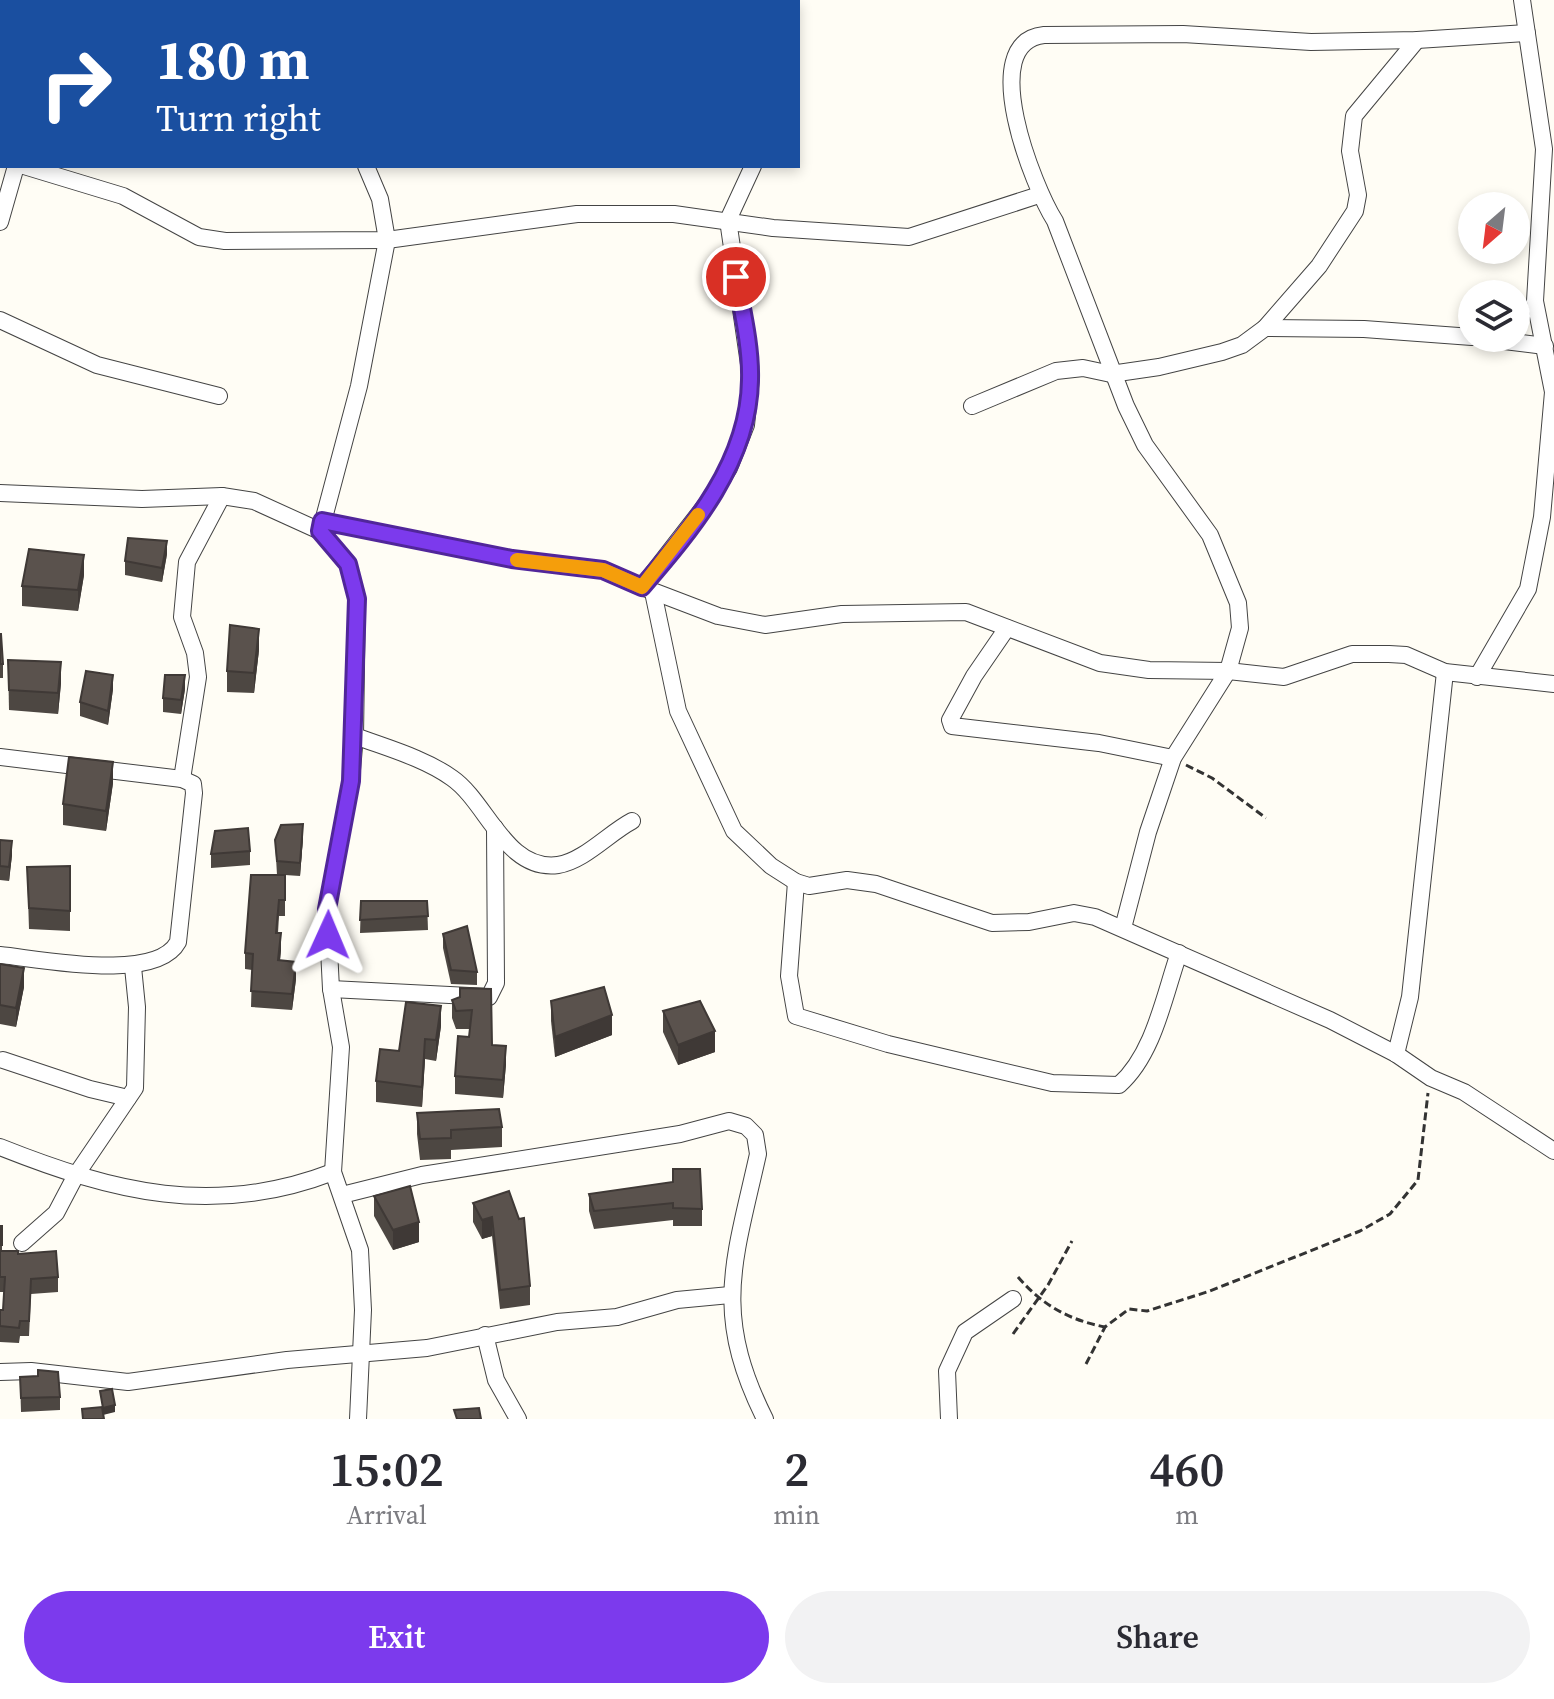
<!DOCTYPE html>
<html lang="en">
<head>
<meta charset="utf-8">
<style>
	:root { --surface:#fff; --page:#f2f2f3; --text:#2b2b33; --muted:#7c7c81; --accent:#7c3aed }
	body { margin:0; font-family:"Source Serif 4",serif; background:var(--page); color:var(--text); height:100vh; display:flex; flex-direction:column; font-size:30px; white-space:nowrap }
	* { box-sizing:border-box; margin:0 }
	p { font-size:26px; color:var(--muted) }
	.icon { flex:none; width:44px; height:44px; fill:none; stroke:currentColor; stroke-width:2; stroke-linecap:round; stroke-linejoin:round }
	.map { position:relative; height:1419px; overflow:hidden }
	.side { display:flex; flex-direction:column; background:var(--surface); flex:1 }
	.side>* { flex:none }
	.hud { position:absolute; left:0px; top:0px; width:800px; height:168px; box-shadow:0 4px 12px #0003; background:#1a4fa0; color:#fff; overflow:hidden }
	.needle { width:52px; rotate:208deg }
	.buttons { position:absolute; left:1458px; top:192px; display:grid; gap:16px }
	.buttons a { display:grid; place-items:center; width:72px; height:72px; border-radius:50%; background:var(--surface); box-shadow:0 4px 12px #0003; font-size:40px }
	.pin { position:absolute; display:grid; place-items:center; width:68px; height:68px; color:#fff; margin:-34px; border:4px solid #fff; border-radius:50%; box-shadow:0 2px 8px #0007 }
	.me { position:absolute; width:88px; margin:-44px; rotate:1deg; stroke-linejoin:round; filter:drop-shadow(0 0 6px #0008) }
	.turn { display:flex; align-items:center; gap:28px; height:168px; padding:0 24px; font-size:36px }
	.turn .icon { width:104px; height:104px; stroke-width:2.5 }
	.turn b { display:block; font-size:56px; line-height:68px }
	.eta { display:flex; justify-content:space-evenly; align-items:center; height:136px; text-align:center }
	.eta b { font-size:48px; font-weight:600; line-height:56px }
	.action { display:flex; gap:16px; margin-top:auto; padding:16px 24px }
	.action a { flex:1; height:92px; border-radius:48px; background:var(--accent); color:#fff; font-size:32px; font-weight:600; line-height:92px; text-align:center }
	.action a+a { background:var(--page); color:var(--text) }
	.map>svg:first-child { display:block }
</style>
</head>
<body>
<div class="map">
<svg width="1554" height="1419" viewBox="0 0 1554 1419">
	<rect width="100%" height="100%" fill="#fffdf5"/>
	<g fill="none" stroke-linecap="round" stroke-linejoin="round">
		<g stroke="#444" stroke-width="18">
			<g id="minor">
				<path d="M 267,0 L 268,2"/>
				<path d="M 718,0 L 719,2"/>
				<path d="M 71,2 L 72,0"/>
				<path d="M 371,2 L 380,0"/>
				<path d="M 0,81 L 2,80"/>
				<path d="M 24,166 L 123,196 L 199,237 L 225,241 L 387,240 L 577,214 L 674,214 L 773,228 L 909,237 L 1039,195"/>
				<path d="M 0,222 L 16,166"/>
				<path d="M 0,320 L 97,365 L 219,396"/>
				<path d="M 1265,328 L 1364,329 L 1472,337"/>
				<path d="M 1480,338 L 1545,346"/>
				<path d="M 972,406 L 1056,371 L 1083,368 L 1111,374 L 1159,367 L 1222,352 L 1242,345 L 1265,328 L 1319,266 L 1355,211 L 1358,195 L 1350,151 L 1354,116 L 1417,40"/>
				<path d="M 0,493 L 142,499 L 222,496 L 254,501 L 320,531 L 348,564 L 357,599 L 355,736 L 351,781 L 327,909 L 331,989 L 341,1047 L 333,1172 L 360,1250 L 363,1310 L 358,1419"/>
				<path d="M 322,521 L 512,559 L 603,570 L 642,587 L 708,502 L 729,468 L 746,425 L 751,378 L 728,220 L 753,166"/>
				<path d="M 321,529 L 359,386 L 387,240 L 380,199 L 366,166"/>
				<path d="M 642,587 L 718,616 L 765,625 L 842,614 L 966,612 L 1100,663 L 1149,670 L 1228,671 L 1284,677 L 1352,654 L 1389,654 L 1406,655 L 1445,672 L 1554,684"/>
				<path d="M 653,592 L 678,711 L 734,831 L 771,866 L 796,882 L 809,886 L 847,880 L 876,884 L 992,923 L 1029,922 L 1074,913 L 1095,917 L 1330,1020 L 1396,1054 L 1431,1078 L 1464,1092 L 1554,1151"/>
				<path d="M 1007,628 L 974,676 L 950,720 L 952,726 L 1099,743 L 1173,758"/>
				<path d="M 1477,677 L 1528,589 L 1542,517 L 1553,392 L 1535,301 L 1544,149 L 1522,0"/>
				<path d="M 355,736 C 387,748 424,758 452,778 C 487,802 506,872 558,865 C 584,861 609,833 632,821"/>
				<path d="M 0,757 L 182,779 L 193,784 L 194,793 L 178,942 C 156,983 41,959 0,955"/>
				<path d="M 182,779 L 198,677 L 195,653 L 182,617 L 187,562 L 222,496"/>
				<path d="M 796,882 L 789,976 L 796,1016 L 888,1044 L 1052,1083 L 1119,1085 C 1154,1054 1164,996 1179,953"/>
				<path d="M 1123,928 L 1148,832 L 1173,758 L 1228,671 L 1240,628 L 1238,603 L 1210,535 L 1145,445 L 1126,406 L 1055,221 C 1034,188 975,42 1044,35 L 1183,34 L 1311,42 L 1417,40 L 1527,33"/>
				<path d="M 331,989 L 489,997 L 496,983 L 495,828"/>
				<path d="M 1396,1054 L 1410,997 L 1445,672"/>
				<path d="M 3,1060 L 90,1089 L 128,1098"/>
				<path d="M 0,1147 C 113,1192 214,1218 333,1172"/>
				<path d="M 342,1195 L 422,1175 L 680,1134 L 729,1121 L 746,1126 L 755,1135 L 758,1154 C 734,1262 712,1313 765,1419"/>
				<path d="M 22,1243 L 56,1213 L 76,1175 L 135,1088 L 137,1007 L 133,967"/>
				<path d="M 485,1335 L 496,1380 L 518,1419"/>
				<path d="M 0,1372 L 31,1371 L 128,1382 L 287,1360 L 427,1348 L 557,1322 L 617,1317 L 677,1300 L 730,1295"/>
				<path d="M 949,1419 L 947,1371 L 965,1332 L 1013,1299"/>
			</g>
		</g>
		<g stroke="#333" stroke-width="3" stroke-dasharray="8 4" stroke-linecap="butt">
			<path d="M 1186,765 L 1212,778 L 1266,818"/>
			<path d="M 1018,1277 C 1042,1305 1069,1320 1105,1327"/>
			<path d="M 1013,1334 L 1048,1285 L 1072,1241"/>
			<path d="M 1086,1364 L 1105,1327 L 1129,1309 L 1147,1311 L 1210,1291 L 1360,1231 L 1390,1214 L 1418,1180 L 1428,1093"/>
		</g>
		<use href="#minor" stroke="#fff" stroke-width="16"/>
	</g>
	<g fill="#4d4742">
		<path d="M 167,554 L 162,582 L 125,575 L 125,561 Z"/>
		<path d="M 84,575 L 78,611 L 22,606 L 22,586 Z"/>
		<path d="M 0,634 L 3,664 L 3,678 L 0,678 Z"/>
		<path d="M 259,650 L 254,693 L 227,692 L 227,671 Z"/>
		<path d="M 8,660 L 61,683 L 58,714 L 9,710 Z"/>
		<path d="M 113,689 L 108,725 L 80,716 L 80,702 Z"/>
		<path d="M 185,689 L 181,714 L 163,712 L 163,698 Z"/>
		<path d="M 113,783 L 106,831 L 63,825 L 63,804 Z"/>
		<path d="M 303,838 L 300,876 L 285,875 L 285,916 L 279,916 L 278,933 L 281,950 L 280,961 L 296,979 L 292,1010 L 251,1007 L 252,970 L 245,969 L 245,953 L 277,875 L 275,840 Z"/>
		<path d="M 0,840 L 12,855 L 9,881 L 0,880 Z"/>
		<path d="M 250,851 L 250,865 L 211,868 L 211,854 Z"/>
		<path d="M 70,866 L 70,931 L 29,929 L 27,867 Z"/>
		<path d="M 361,901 L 427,901 L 428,930 L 360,933 Z"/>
		<path d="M 443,934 L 477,972 L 477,985 L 451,984 L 443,948 Z"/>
		<path d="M 0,964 L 24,987 L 16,1027 L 0,1024 Z"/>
		<path d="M 460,988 L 492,1045 L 506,1064 L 503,1098 L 455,1094 L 455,1076 L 469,1037 L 470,1029 L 456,1029 L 452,1018 L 452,1000 L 460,997 Z"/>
		<path d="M 551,1001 L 612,1035 L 555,1057 L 551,1021 Z"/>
		<path d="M 663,1011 L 715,1052 L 678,1065 L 663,1032 Z"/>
		<path d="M 441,1026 L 436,1061 L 425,1059 L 422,1107 L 376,1102 L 376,1081 L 399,1051 Z"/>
		<path d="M 417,1113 L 502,1127 L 502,1147 L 451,1150 L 451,1159 L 420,1160 L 417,1134 Z"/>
		<path d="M 673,1182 L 702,1209 L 702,1226 L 673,1226 L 673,1220 L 594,1229 L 589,1211 L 589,1194 Z"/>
		<path d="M 509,1191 L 530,1286 L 530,1305 L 500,1309 L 492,1236 L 482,1239 L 473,1222 L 473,1203 Z"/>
		<path d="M 374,1196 L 419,1242 L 393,1250 L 374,1216 Z"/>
		<path d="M 0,1226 L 2,1226 L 2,1251 L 18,1254 L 58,1277 L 58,1292 L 31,1294 L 29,1336 L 20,1336 L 19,1343 L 0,1342 L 0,1310 L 3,1310 L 4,1292 L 0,1292 Z"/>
		<path d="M 20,1377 L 60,1397 L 60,1410 L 21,1412 Z"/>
	</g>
	<g fill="#3f3936">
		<path d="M 167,541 L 167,554 L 162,582 L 162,568 Z"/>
		<path d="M 84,555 L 84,575 L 78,611 L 78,590 Z"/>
		<path d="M 259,629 L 259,650 L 254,693 L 254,673 Z"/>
		<path d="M 61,662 L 61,683 L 58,714 L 58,693 Z"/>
		<path d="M 113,675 L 113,689 L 108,725 L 108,711 Z"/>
		<path d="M 185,675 L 185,689 L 181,714 L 181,700 Z"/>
		<path d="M 113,762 L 113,783 L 106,831 L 106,811 Z"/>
		<path d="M 303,824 L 303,838 L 300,876 L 300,863 Z"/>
		<path d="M 12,841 L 12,855 L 9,881 L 9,867 Z"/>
		<path d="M 281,933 L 281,950 L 278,977 L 278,960 Z"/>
		<path d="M 296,962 L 296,979 L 292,1010 L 292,994 Z"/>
		<path d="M 24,968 L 24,987 L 16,1027 L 16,1008 Z"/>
		<path d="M 441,1006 L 441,1026 L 436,1061 L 436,1040 Z"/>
		<path d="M 612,1015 L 612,1035 L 555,1057 L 555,1037 Z"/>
		<path d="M 715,1031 L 715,1052 L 678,1065 L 678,1045 Z"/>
		<path d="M 425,1039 L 425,1059 L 422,1107 L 422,1087 Z"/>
		<path d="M 506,1046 L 506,1064 L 503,1098 L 503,1080 Z"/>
		<path d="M 492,1217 L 492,1236 L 482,1239 L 482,1220 Z"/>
		<path d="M 419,1222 L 419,1242 L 393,1250 L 393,1230 Z"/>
		<path d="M 115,1405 L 115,1412 L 103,1415 L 103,1408 Z"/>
	</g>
	<g fill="#5a524d" stroke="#3f3936" stroke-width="2">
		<path d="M 128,538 L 167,541 L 162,568 L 125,561 Z"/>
		<path d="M 29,549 L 84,555 L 78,590 L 22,586 Z"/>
		<path d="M 230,625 L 259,629 L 254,673 L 227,671 Z"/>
		<path d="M 0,634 L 1,634 L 3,664 L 0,664 Z"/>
		<path d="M 8,660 L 61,662 L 58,693 L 9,690 Z"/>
		<path d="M 86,671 L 113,675 L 108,711 L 80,702 Z"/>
		<path d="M 165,675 L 185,675 L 181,700 L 163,698 Z"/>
		<path d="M 69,757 L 113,762 L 106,811 L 63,804 Z"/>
		<path d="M 303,824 L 300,863 L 277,861 L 275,840 L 281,825 Z"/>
		<path d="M 248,828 L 250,851 L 211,854 L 215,831 Z"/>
		<path d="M 0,840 L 12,841 L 9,867 L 0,866 Z"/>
		<path d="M 70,866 L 70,911 L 29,908 L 27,867 Z"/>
		<path d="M 251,875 L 285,875 L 285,900 L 279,900 L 276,933 L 281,933 L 278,960 L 296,962 L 292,994 L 251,991 L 253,954 L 245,953 Z"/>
		<path d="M 361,901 L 427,901 L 428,916 L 360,920 Z"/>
		<path d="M 467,926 L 477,972 L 451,970 L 443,934 Z"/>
		<path d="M 0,964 L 24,968 L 16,1008 L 0,1005 Z"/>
		<path d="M 604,987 L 612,1015 L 555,1037 L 551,1001 Z"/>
		<path d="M 460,988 L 491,989 L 492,1045 L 506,1046 L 503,1080 L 455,1076 L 458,1036 L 469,1037 L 472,1010 L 456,1011 L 452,1000 L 460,997 Z"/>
		<path d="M 700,1001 L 715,1031 L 678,1045 L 663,1011 Z"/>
		<path d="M 406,1002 L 441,1006 L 436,1040 L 425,1039 L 422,1087 L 376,1081 L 380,1049 L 399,1051 Z"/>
		<path d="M 499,1109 L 502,1127 L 451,1130 L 451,1138 L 420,1139 L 417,1113 Z"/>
		<path d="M 673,1169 L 700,1169 L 702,1209 L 673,1208 L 673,1203 L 594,1211 L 589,1194 L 673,1182 Z"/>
		<path d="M 410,1186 L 419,1222 L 393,1230 L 374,1196 Z"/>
		<path d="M 509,1191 L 519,1219 L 524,1218 L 530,1286 L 500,1290 L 492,1217 L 482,1220 L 473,1203 Z"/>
		<rect x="0" y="1226" width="2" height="19"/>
		<path d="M 0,1251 L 18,1251 L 18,1254 L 56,1251 L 58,1277 L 31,1279 L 29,1321 L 20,1321 L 19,1328 L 0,1326 L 0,1310 L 3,1310 L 5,1277 L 0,1277 Z"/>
		<path d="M 38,1370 L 58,1372 L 60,1397 L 21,1398 L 20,1377 L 38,1376 Z"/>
		<path d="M 112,1389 L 115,1405 L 103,1408 L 100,1391 Z"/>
		<path d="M 102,1407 L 104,1419 L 83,1419 L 82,1409 Z"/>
		<path d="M 479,1408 L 481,1419 L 457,1419 L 454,1410 Z"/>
	</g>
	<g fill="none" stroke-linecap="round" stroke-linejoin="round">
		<g stroke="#51269a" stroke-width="20">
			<path id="route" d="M 328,935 L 327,909 L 351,781 L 357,599 L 348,564 L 320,531 L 322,521 L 512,559 L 603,570 L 642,587 C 693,528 749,461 750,380 C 751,346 742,310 736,277"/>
		</g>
		<use href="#route" stroke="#7c3aed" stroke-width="14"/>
		<path stroke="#f59e0b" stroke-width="14" d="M 517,560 L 603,570 L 642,587 L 698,515"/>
	</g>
</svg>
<div class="buttons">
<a><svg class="needle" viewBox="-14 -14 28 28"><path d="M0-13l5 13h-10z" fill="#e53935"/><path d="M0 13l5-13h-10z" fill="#7c7c81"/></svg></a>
<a><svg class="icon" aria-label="layers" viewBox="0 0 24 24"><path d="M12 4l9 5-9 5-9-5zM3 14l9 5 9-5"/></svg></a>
</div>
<div class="pin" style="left:736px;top:277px;background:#d93025"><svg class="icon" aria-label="arrive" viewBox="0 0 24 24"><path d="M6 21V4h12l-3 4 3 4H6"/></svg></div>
<svg class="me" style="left:328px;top:935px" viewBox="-20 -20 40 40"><path d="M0-17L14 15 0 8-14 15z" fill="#7c3aed" stroke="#fff" stroke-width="4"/></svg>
<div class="hud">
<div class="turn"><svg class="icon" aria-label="right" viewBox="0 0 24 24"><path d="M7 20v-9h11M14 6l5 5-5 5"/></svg><div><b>180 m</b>Turn right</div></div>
</div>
</div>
<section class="side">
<div class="eta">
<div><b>15:02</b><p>Arrival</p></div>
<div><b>2</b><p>min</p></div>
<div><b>460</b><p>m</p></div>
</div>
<div class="action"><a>Exit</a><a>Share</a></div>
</section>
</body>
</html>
